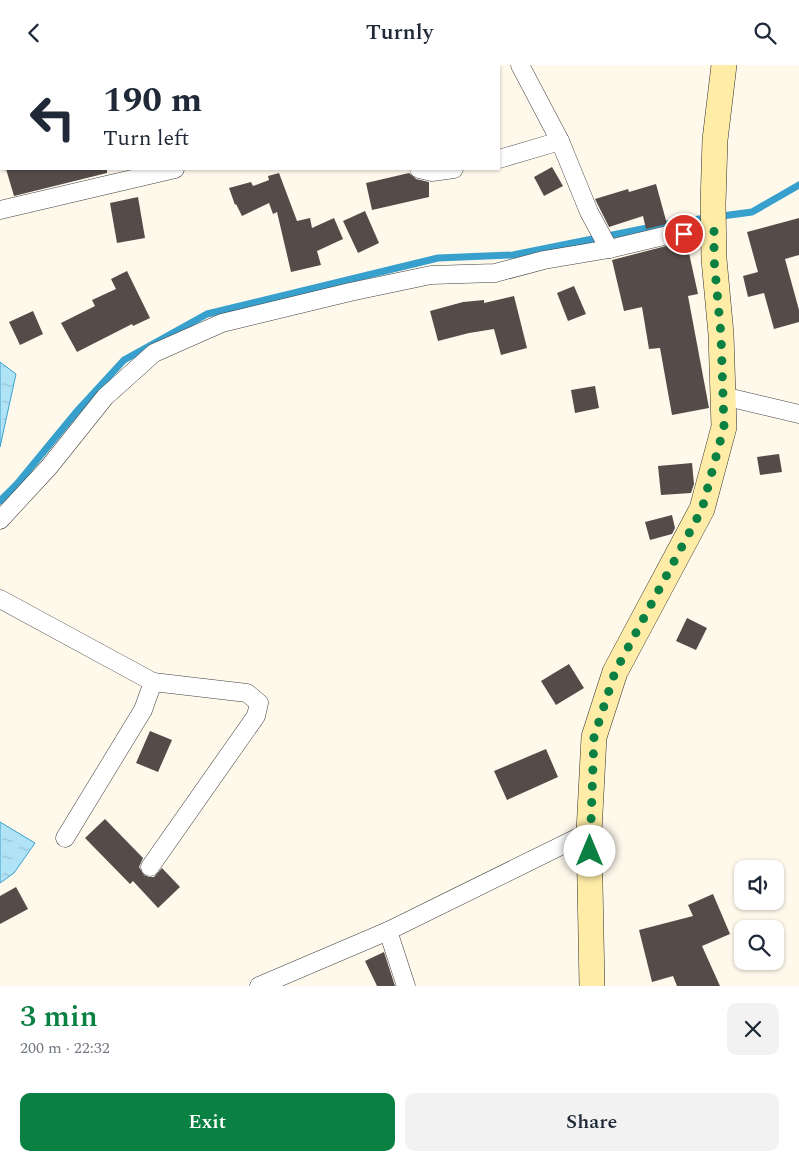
<!DOCTYPE html>
<html lang="en">
<head>
<meta charset="utf-8">
<style>
	:root { --surface:#fff; --page:#f2f2f3; --text:#1f2937; --muted:#747a83; --accent:#0b8043 }
	body { margin:0; font-family:Spectral,serif; background:var(--page); color:var(--text); height:100vh; display:flex; flex-direction:column; font-size:19px; white-space:nowrap }
	* { box-sizing:border-box; margin:0 }
	p { font-size:16px; color:var(--muted) }
	.icon { flex:none; width:28px; height:28px; fill:none; stroke:currentColor; stroke-width:2; stroke-linecap:round; stroke-linejoin:round }
	.map { position:relative; height:921px; overflow:hidden }
	.details { display:flex; flex-direction:column; background:var(--surface); flex:1 }
	.details>* { flex:none }
	.banner { position:absolute; left:0px; top:0px; width:500px; height:105px; box-shadow:0 1px 4px #0004; background:#fff; color:var(--text); overflow:hidden }
	.fabs { position:absolute; left:734px; top:795px; display:grid; gap:10px }
	.fabs a { display:grid; place-items:center; width:50px; height:50px; border-radius:10px; background:var(--surface); box-shadow:0 1px 4px #0004; font-size:25px }
	.pin { position:absolute; display:grid; place-items:center; width:42px; height:42px; color:#fff; margin:-21px; border:2px solid #fff; border-radius:50%; box-shadow:0 1px 5px #0007 }
	.me { position:absolute; width:55px; margin:-28px; rotate:0deg; stroke-linejoin:round; filter:drop-shadow(0 0 4px #0008) }
	.turn { display:flex; align-items:center; gap:18px; height:105px; padding:0 20px; font-size:22px }
	.turn .icon { width:65px; height:65px; stroke-width:2.5 }
	.turn b { display:block; font-size:35px; line-height:42px }
	.round { display:grid; place-items:center; flex:none; width:52px; height:52px; border-radius:10px; background:var(--page) }
	.headline { display:flex; align-items:center; justify-content:space-between; height:85px; padding:0 20px }
	h1 { font-size:30px; font-weight:600; line-height:38px; color:var(--accent) }
	.cta { display:flex; gap:10px; margin-top:auto; padding:10px 20px }
	.cta a { flex:1; height:58px; border-radius:10px; background:var(--accent); color:#fff; font-size:20px; font-weight:600; line-height:58px; text-align:center }
	.cta a+a { background:var(--page); color:var(--text) }
	header { display:flex; justify-content:space-between; align-items:center; height:65px; padding:0 20px; background:var(--surface); font-size:22px; font-weight:600 }
	.map>svg:first-child { display:block }
</style>
</head>
<body>
<header><svg class="icon" aria-label="back" viewBox="0 0 24 24"><path d="M15 5l-7 7 7 7"/></svg>Turnly<svg class="icon" aria-label="search" viewBox="0 0 24 24"><circle cx="10" cy="10" r="6"/><path d="M15 15l6 6"/></svg></header>
<div class="map">
<svg width="799" height="921" viewBox="0 0 799 921">
	<defs>
		<pattern id="water-ripples" width="26" height="14" patternUnits="userSpaceOnUse" patternTransform="scale(1.25)"><rect width="26" height="14" fill="#b1e3f6"/><path d="M2 4q2-2 4 0t4 0M15 11q2-2 4 0t4 0" fill="none" stroke="#97c2d2"/></pattern>
	</defs>
	<rect width="100%" height="100%" fill="#fff9ec"/>
	<g fill="url(#water-ripples)" stroke="#37a0cd">
		<path d="M 0,297 L 16,309 L 0,382 Z"/>
		<path d="M 0,757 L 35,778 L 14,808 L 0,818 Z"/>
	</g>
	<g fill="none" stroke-linecap="round" stroke-linejoin="round">
		<path stroke="#37a0cd" stroke-width="7" d="M 0,436 L 17,419 L 78,345 L 124,295 L 207,249 L 438,193 L 513,190 L 677,157 L 752,147 L 799,120"/>
	</g>
	<g fill="#554c49">
		<path d="M 552,102 L 563,121 L 544,131 L 534,112 Z"/>
		<path d="M 6,104 L 107,104 L 107,108 L 14,131 Z"/>
		<path d="M 279,108 L 297,156 L 310,153 L 312,163 L 334,153 L 343,174 L 317,186 L 321,200 L 291,207 L 277,147 L 273,149 L 269,138 L 242,151 L 236,139 L 235,140 L 229,123 L 251,117 L 253,121 L 269,115 L 268,111 Z"/>
		<path d="M 409,108 L 416,114 L 429,117 L 429,132 L 372,145 L 366,118 Z"/>
		<path d="M 656,119 L 667,159 L 646,164 L 643,151 L 609,162 L 595,134 L 628,124 L 629,127 Z"/>
		<path d="M 138,132 L 145,173 L 117,178 L 110,138 Z"/>
		<path d="M 365,146 L 379,178 L 358,188 L 343,156 Z"/>
		<path d="M 799,153 L 799,190 L 785,194 L 799,245 L 799,257 L 774,264 L 764,228 L 748,232 L 743,211 L 758,207 L 747,167 Z"/>
		<path d="M 687,179 L 698,229 L 688,231 L 709,343 L 672,350 L 660,283 L 649,284 L 642,242 L 624,246 L 612,195 L 670,180 Z"/>
		<path d="M 127,206 L 150,253 L 133,261 L 132,259 L 77,287 L 61,258 L 95,241 L 92,235 L 116,224 L 111,214 Z"/>
		<path d="M 574,221 L 586,249 L 568,256 L 557,228 Z"/>
		<path d="M 514,231 L 527,283 L 501,290 L 494,264 L 469,268 L 438,276 L 430,246 L 463,237 L 484,235 L 484,238 Z"/>
		<path d="M 33,246 L 43,269 L 20,280 L 9,257 Z"/>
		<path d="M 595,321 L 599,343 L 575,348 L 571,325 Z"/>
		<path d="M 779,389 L 782,407 L 760,410 L 757,392 Z"/>
		<path d="M 692,398 L 694,419 L 691,428 L 661,430 L 658,401 Z"/>
		<path d="M 672,450 L 675,463 L 672,469 L 650,475 L 645,457 Z"/>
		<path d="M 687,553 L 707,563 L 696,585 L 676,576 Z"/>
		<path d="M 569,599 L 584,623 L 556,640 L 541,616 Z"/>
		<path d="M 150,666 L 172,675 L 158,707 L 136,698 Z"/>
		<path d="M 546,684 L 558,712 L 507,735 L 494,706 Z"/>
		<path d="M 105,754 L 143,793 L 139,802 L 144,810 L 149,812 L 154,812 L 162,803 L 180,822 L 158,843 L 133,816 L 130,819 L 85,773 Z"/>
		<path d="M 16,822 L 28,844 L 0,859 L 0,831 Z"/>
		<path d="M 713,829 L 730,869 L 702,881 L 720,921 L 677,921 L 673,911 L 652,917 L 639,865 L 693,851 L 688,840 Z"/>
		<path d="M 384,887 L 395,921 L 377,921 L 365,896 Z"/>
	</g>
	<g fill="none" stroke-linecap="round" stroke-linejoin="round">
		<g stroke="#3f3f3f" stroke-width="19">
			<g id="minor">
				<path d="M 520,0 L 560,76"/>
				<path d="M 499,94 L 560,76 L 589,147 L 609,184"/>
				<path d="M 419,104 L 432,107 L 454,104"/>
				<path d="M 0,145 L 175,104"/>
				<path d="M 723,331 L 799,349"/>
				<path d="M 0,455 L 49,402 L 105,332 L 154,288 L 222,258 L 350,227 L 431,210 L 495,208 L 544,195 L 609,184 L 668,170 L 714,165"/>
				<path d="M 0,534 L 153,617 L 143,645 L 65,773"/>
				<path d="M 150,802 L 256,651 L 259,638 L 247,628 L 153,617"/>
				<path d="M 388,866 L 406,921"/>
				<path d="M 259,921 L 388,866 L 589,767"/>
			</g>
		</g>
		<g stroke="#2e2e2e" stroke-width="26">
			<path id="secondary" d="M 592,921 L 589,767 L 594,672 L 615,607 L 702,444 L 724,362 L 721,269 L 714,194 L 713,139 L 715,75 L 724,0"/>
		</g>
		<use href="#minor" stroke="#fff" stroke-width="18"/>
		<use href="#secondary" stroke="#ffeda7" stroke-width="25"/>
	</g>
	<g fill="none" stroke-linecap="round" stroke-linejoin="round">
		<path stroke="#0b8043" stroke-width="9" stroke-dasharray="0 16.2" d="M 590,786 L 594,672 L 615,607 L 702,444 L 724,362 L 721,270 L 714,194 L 714,165 L 684,169"/>
	</g>
</svg>
<div class="fabs">
<a><svg class="icon" aria-label="sound" viewBox="0 0 24 24"><path d="M4 9h4l5-4v14l-5-4H4zM17 9q2 3 0 6"/></svg></a>
<a><svg class="icon" aria-label="search" viewBox="0 0 24 24"><circle cx="10" cy="10" r="6"/><path d="M15 15l6 6"/></svg></a>
</div>
<div class="pin" style="left:684px;top:169px;background:#d93025"><svg class="icon" aria-label="arrive" viewBox="0 0 24 24"><path d="M6 21V4h12l-3 4 3 4H6"/></svg></div>
<svg class="me" style="left:590px;top:786px" viewBox="-20 -20 40 40"><circle r="19" fill="#fff"/><path d="M0-13L10 11 0 6-10 11z" fill="#0b8043"/></svg>
<div class="banner">
<div class="turn"><svg class="icon" aria-label="left" viewBox="0 0 24 24"><path d="M17 20v-9H6M10 6l-5 5 5 5"/></svg><div><b>190 m</b>Turn left</div></div>
</div>
</div>
<section class="details">
<div class="headline"><div><h1>3 min</h1><p>200 m · 22:32</p></div><a class="round"><svg class="icon" aria-label="close" viewBox="0 0 24 24"><path d="M6 6l12 12M18 6L6 18"/></svg></a></div>
<div class="cta"><a>Exit</a><a>Share</a></div>
</section>
</body>
</html>
